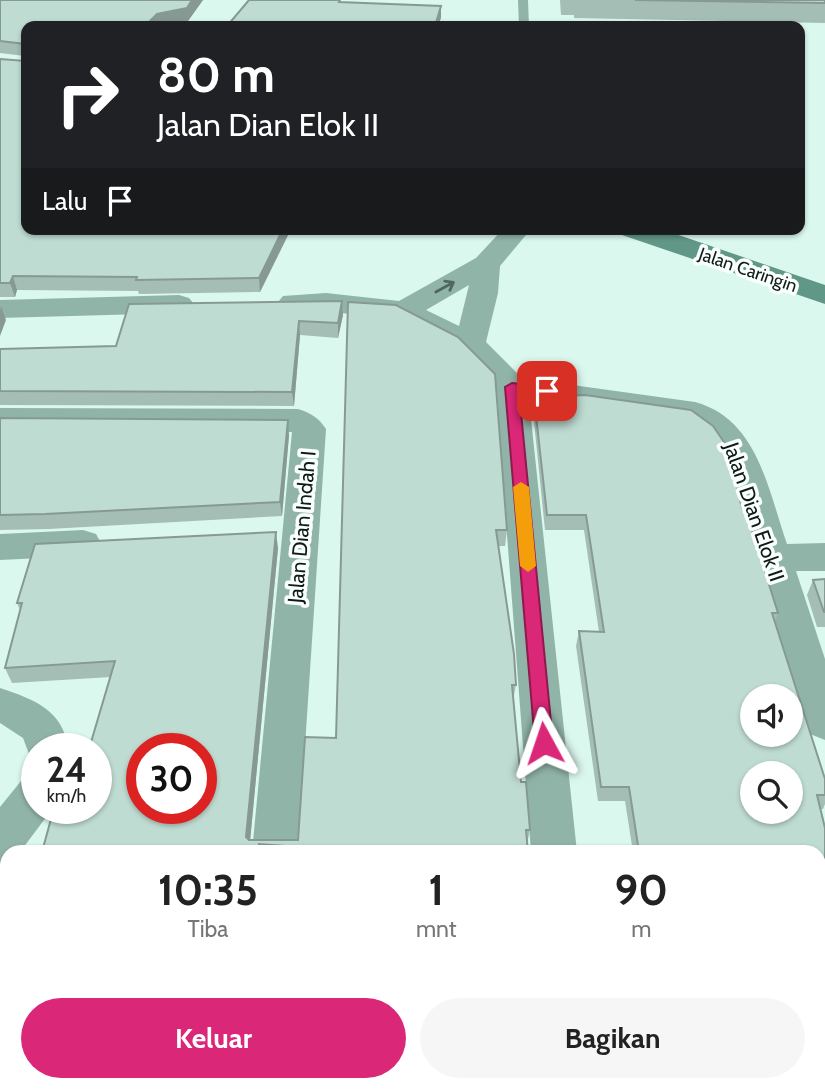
<!DOCTYPE html>
<html lang="id">
<head>
<meta charset="utf-8">
<style>
	:root { --surface:#fff; --page:#f6f6f6; --text:#222; --muted:#767676; --accent:#db2777 }
	body { margin:0; font-family:Cabin,sans-serif; background:var(--page); color:var(--text); height:100vh; display:flex; flex-direction:column; font-size:26px; white-space:nowrap }
	* { box-sizing:border-box; margin:0 }
	p { font-size:23px; color:var(--muted) }
	.icon { flex:none; width:38px; height:38px; fill:none; stroke:currentColor; stroke-width:2; stroke-linecap:round; stroke-linejoin:round }
	.map { position:relative; flex:1; overflow:hidden }
	.drawer { position:absolute; left:0px; top:845px; width:826px; height:247px; display:flex; flex-direction:column; background:var(--surface); border-radius:21px 21px 0 0; box-shadow:0 2px 5px #0004 }
	.drawer>* { flex:none }
	.banner { position:absolute; left:21px; top:21px; width:784px; height:214px; border-radius:14px; box-shadow:0 2px 5px #0004; background:#202124; color:#fff; overflow:hidden }
	.fabs { position:absolute; left:740px; top:684px; display:grid; gap:14px }
	.fabs a { display:grid; place-items:center; width:63px; height:63px; border-radius:50%; background:var(--surface); box-shadow:0 2px 5px #0004; font-size:35px }
	.speed { position:absolute; left:21px; top:733px; display:flex; gap:14px; font-size:35px; font-weight:700; text-align:center }
	.speed>* { display:grid; place-content:center; width:91px; height:91px; border-radius:50%; background:var(--surface); box-shadow:0 2px 5px #0004; line-height:1 }
	.speed small { font-size:18px; font-weight:400 }
	.speed .limit { border:10px solid #d22; background:#fff; color:#111 }
	.pin { position:absolute; display:grid; place-items:center; width:60px; height:60px; color:#fff; margin:-30px; border-radius:14px; box-shadow:0 4px 10px #0006 }
	.me { position:absolute; width:77px; margin:-38px; rotate:355deg; stroke-linejoin:round; filter:drop-shadow(0 0 5px #0008) }
	.turn { display:flex; align-items:center; gap:24px; height:147px; padding:0 21px; font-size:32px }
	.turn .icon { width:91px; height:91px; stroke-width:2.5 }
	.turn b { display:block; font-size:49px; line-height:60px }
	.then { display:flex; align-items:center; height:66px; padding:0 21px; background:#0003; gap:14px; font-size:26px }
	.eta { display:flex; justify-content:space-evenly; align-items:center; height:119px; text-align:center }
	.eta b { font-size:42px; font-weight:700; line-height:49px }
	.primary-button { display:flex; gap:14px; margin-top:auto; padding:14px 21px }
	.primary-button a { flex:1; height:80px; border-radius:42px; background:var(--accent); color:#fff; font-size:28px; font-weight:700; line-height:80px; text-align:center }
	.primary-button a+a { background:var(--page); color:var(--text) }
	.map>svg:first-child { display:block }
</style>
</head>
<body>
<div class="map">
<svg width="825" height="1091" viewBox="0 0 825 1091">
	<rect width="100%" height="100%" fill="#dbf8ee"/>
	<g fill="none" stroke-linecap="round" stroke-linejoin="round">
		<path fill="#91b4a9" fill-rule="evenodd" d="M 518,0 L 528,0 L 529,26 L 519,26 Z"/>
		<g fill="#91b4a9" fill-rule="evenodd">
			<path d="M 503,229 L 531,229 L 500,266 L 498,293 L 486,342 L 522,378 L 695,402 C 758,419 768,490 787,544 L 825,543 L 825,571 L 796,571 L 825,659 L 825,740 L 810,734 L 804,722 L 724,459 L 711,439 L 688,423 L 529,400 L 577,852 L 531,852 L 496,389 L 459,351 L 397,318 L 283,308 L 278,302 L 283,296 L 326,293 L 399,301 L 476,258 ZM 469,285 L 459,326 L 426,310 Z"/>
			<path d="M 179,295 L 189,298 L 194,304 L 189,310 L 179,313 L 0,318 L 0,300 Z"/>
			<path d="M 0,408 L 298,409 C 311,413 319,418 326,429 L 298,852 L 252,852 L 292,432 L 0,430 Z"/>
			<path d="M 83,530 L 96,534 L 101,543 L 96,552 L 83,556 L 0,560 L 0,534 Z"/>
			<path d="M 0,688 C 33,699 64,710 68,749 L 37,749 L 37,764 L 32,762 L 23,738 L 0,723 Z"/>
			<path d="M 37,776 L 37,808 L 53,808 L 20,852 L 7,852 L 7,860 L 0,863 L 0,807 L 21,781 Z"/>
			<path d="M 143,1085 L 198,1085 L 195,1091 L 140,1091 Z"/>
			<path d="M 532,1085 L 586,1085 L 583,1091 L 529,1091 Z"/>
		</g>
		<path fill="#619787" fill-rule="evenodd" d="M 618,229 L 661,229 L 825,285 L 825,304 L 622,235 Z"/>
	</g>
	<g fill="#a4bdb5">
		<path d="M 0,0 L 203,0 L 188,21 L 159,26 L 26,26 L 291,229 L 260,292 L 139,294 L 138,291 L 17,290 L 15,297 L 0,297 L 0,59 L 25,61 L 25,56 L 0,53 Z"/>
		<path d="M 560,0 L 825,0 L 825,23 L 574,18 L 574,15 L 561,15 Z"/>
		<path d="M 342,301 L 343,315 L 338,338 L 300,335 L 294,406 L 0,405 L 0,349 L 116,346 Z"/>
		<path d="M 348,302 L 507,530 L 505,546 L 499,546 L 516,685 L 513,700 L 521,782 L 530,830 L 527,844 L 528,852 L 42,852 L 96,808 L 111,677 L 12,683 L 5,668 L 20,610 L 17,603 L 278,548 L 250,840 L 298,840 L 336,738 Z"/>
		<path d="M 534,397 L 742,508 L 778,613 L 775,621 L 825,779 L 825,804 L 823,809 L 820,809 L 825,1091 L 609,1091 L 610,1085 L 819,1085 L 819,852 L 633,852 L 625,801 L 598,801 L 576,646 L 579,631 L 599,632 L 584,530 L 545,530 L 533,412 Z"/>
		<path d="M 0,418 L 289,435 L 282,516 L 49,529 L 0,530 Z"/>
		<path d="M 825,579 L 825,627 L 817,627 L 807,595 L 813,580 Z"/>
		<path d="M 7,897 L 7,1085 L 118,1085 L 113,1091 L 0,1091 L 4,917 L 0,910 L 0,904 Z"/>
		<path d="M 186,1085 L 489,1085 L 485,1091 L 188,1091 Z"/>
		<path d="M 507,1085 L 545,1085 L 545,1091 L 516,1091 Z"/>
	</g>
	<g fill="#869a93">
		<path d="M 192,0 L 203,0 L 188,21 L 159,26 L 145,26 L 157,14 Z"/>
		<path d="M 441,6 L 441,18 L 438,26 L 435,26 Z"/>
		<path d="M 283,229 L 291,229 L 260,292 L 259,278 Z"/>
		<path d="M 13,276 L 17,290 L 15,297 L 10,283 Z"/>
		<path d="M 342,301 L 343,315 L 338,338 L 338,323 Z"/>
		<path d="M 1,306 L 6,320 L 0,336 L 0,310 Z"/>
		<path d="M 299,321 L 300,335 L 294,406 L 292,392 Z"/>
		<path d="M 288,420 L 289,435 L 282,516 L 280,502 Z"/>
		<path d="M 276,532 L 278,548 L 249,852 L 246,837 Z"/>
		<path d="M 102,1085 L 118,1085 L 113,1091 L 96,1091 Z"/>
		<path d="M 484,1085 L 489,1085 L 485,1091 L 480,1091 Z"/>
	</g>
	<g fill="#bfdcd2" stroke="#869a93" stroke-width="2" fill-rule="evenodd">
		<path d="M 0,0 L 192,0 L 187,8 L 157,14 L 145,26 L 26,26 L 26,229 L 283,229 L 259,278 L 136,280 L 137,277 L 13,276 L 10,283 L 0,283 L 0,59 L 25,61 L 25,44 L 0,41 Z"/>
		<path d="M 249,0 L 340,0 L 339,2 L 441,6 L 435,26 L 227,26 Z"/>
		<path d="M 635,0 L 825,0 L 825,3 Z"/>
		<path d="M 342,301 L 338,323 L 299,321 L 292,392 L 0,391 L 0,349 L 116,346 L 129,304 Z"/>
		<path d="M 348,302 L 396,305 L 458,337 L 495,374 L 507,530 L 496,530 L 514,654 L 516,685 L 512,685 L 521,782 L 526,782 L 530,830 L 526,830 L 528,852 L 326,852 L 326,849 L 259,844 L 258,852 L 42,852 L 54,808 L 96,808 L 96,749 L 89,749 L 115,661 L 5,668 L 22,603 L 17,603 L 35,544 L 276,532 L 246,837 L 249,840 L 298,840 L 305,737 L 336,738 ZM 142,749 L 201,749 L 201,808 L 142,808 Z"/>
		<path d="M 585,395 L 691,410 L 713,426 L 726,445 L 742,508 L 745,508 L 778,613 L 772,613 L 825,779 L 825,795 L 817,795 L 825,828 L 825,1091 L 612,1091 L 612,1085 L 819,1085 L 819,852 L 639,852 L 629,787 L 601,787 L 579,631 L 604,632 L 586,515 L 547,515 L 534,397 ZM 752,696 L 791,696 L 791,735 L 752,735 ZM 752,774 L 791,774 L 791,812 L 752,812 Z"/>
		<path d="M 0,418 L 288,420 L 280,502 L 45,514 L 0,515 Z"/>
		<path d="M 825,579 L 825,612 L 824,612 L 813,580 Z"/>
		<path d="M 7,897 L 7,912 L 0,908 L 0,904 Z"/>
		<path d="M 7,914 L 7,1085 L 102,1085 L 96,1091 L 0,1091 L 0,923 Z"/>
		<path d="M 188,1085 L 484,1085 L 480,1091 L 195,1091 Z"/>
		<path d="M 533,1085 L 545,1085 L 545,1091 L 541,1091 Z"/>
	</g>
	<defs><path id="oneway-shaft" d="M-6 0H5M1.5-3L5.5 0L1.5 3" fill="none" stroke-width="1.6" stroke-linecap="round" stroke-linejoin="round" transform="scale(1.75)"/></defs>
	<use stroke="#506760" href="#oneway-shaft" transform="translate(445 287) rotate(-29)"/>
	<path fill="#db2777" stroke="#8e194d" stroke-width="2" d="M 512,383 L 547,387 L 554,391 L 547,396 L 519,392 L 553,743 L 550,748 L 544,751 L 537,748 L 535,743 L 505,387 Z"/>
	<path fill="#f59e0b" d="M 521,482 L 529,487 L 536,566 L 528,572 L 520,566 L 513,487 Z"/>
	<g text-anchor="middle" stroke-width="7" stroke-linejoin="round" paint-order="stroke">
		<g font-size="18" fill="#101a17" stroke="#f9fffd">
			<text transform="translate(748 270) rotate(19)" y="6">Jalan Caringin</text>
		</g>
		<g font-size="21" fill="#101a17" stroke="#f9fffd">
			<text transform="translate(754 512) rotate(71)" y="7">Jalan Dian Elok II</text>
			<text transform="translate(302 527) rotate(-85)" y="7">Jalan Dian Indah I</text>
		</g>
	</g>
</svg>
<div class="fabs">
<a><svg class="icon" aria-label="sound" viewBox="0 0 24 24"><path d="M4 9h4l5-4v14l-5-4H4zM17 9q2 3 0 6"/></svg></a>
<a><svg class="icon" aria-label="search" viewBox="0 0 24 24"><circle cx="10" cy="10" r="6"/><path d="M15 15l6 6"/></svg></a>
</div>
<div class="speed"><div>24<small>km/h</small></div><div class="limit">30</div></div>
<div class="pin" style="left:547px;top:391px;background:#d93025"><svg class="icon" aria-label="arrive" viewBox="0 0 24 24"><path d="M6 21V4h12l-3 4 3 4H6"/></svg></div>
<svg class="me" style="left:544px;top:743px" viewBox="-20 -20 40 40"><path d="M0-17L14 15 0 8-14 15z" fill="#db2777" stroke="#fff" stroke-width="4"/></svg>
<div class="banner">
<div class="turn"><svg class="icon" aria-label="right" viewBox="0 0 24 24"><path d="M7 20v-9h11M14 6l5 5-5 5"/></svg><div><b>80 m</b>Jalan Dian Elok II</div></div>
<div class="then">Lalu<svg class="icon" aria-label="arrive" viewBox="0 0 24 24"><path d="M6 21V4h12l-3 4 3 4H6"/></svg></div>
</div>
<section class="drawer">
<div class="eta">
<div><b>10:35</b><p>Tiba</p></div>
<div><b>1</b><p>mnt</p></div>
<div><b>90</b><p>m</p></div>
</div>
<div class="primary-button"><a>Keluar</a><a>Bagikan</a></div>
</section>
</div>
</body>
</html>
